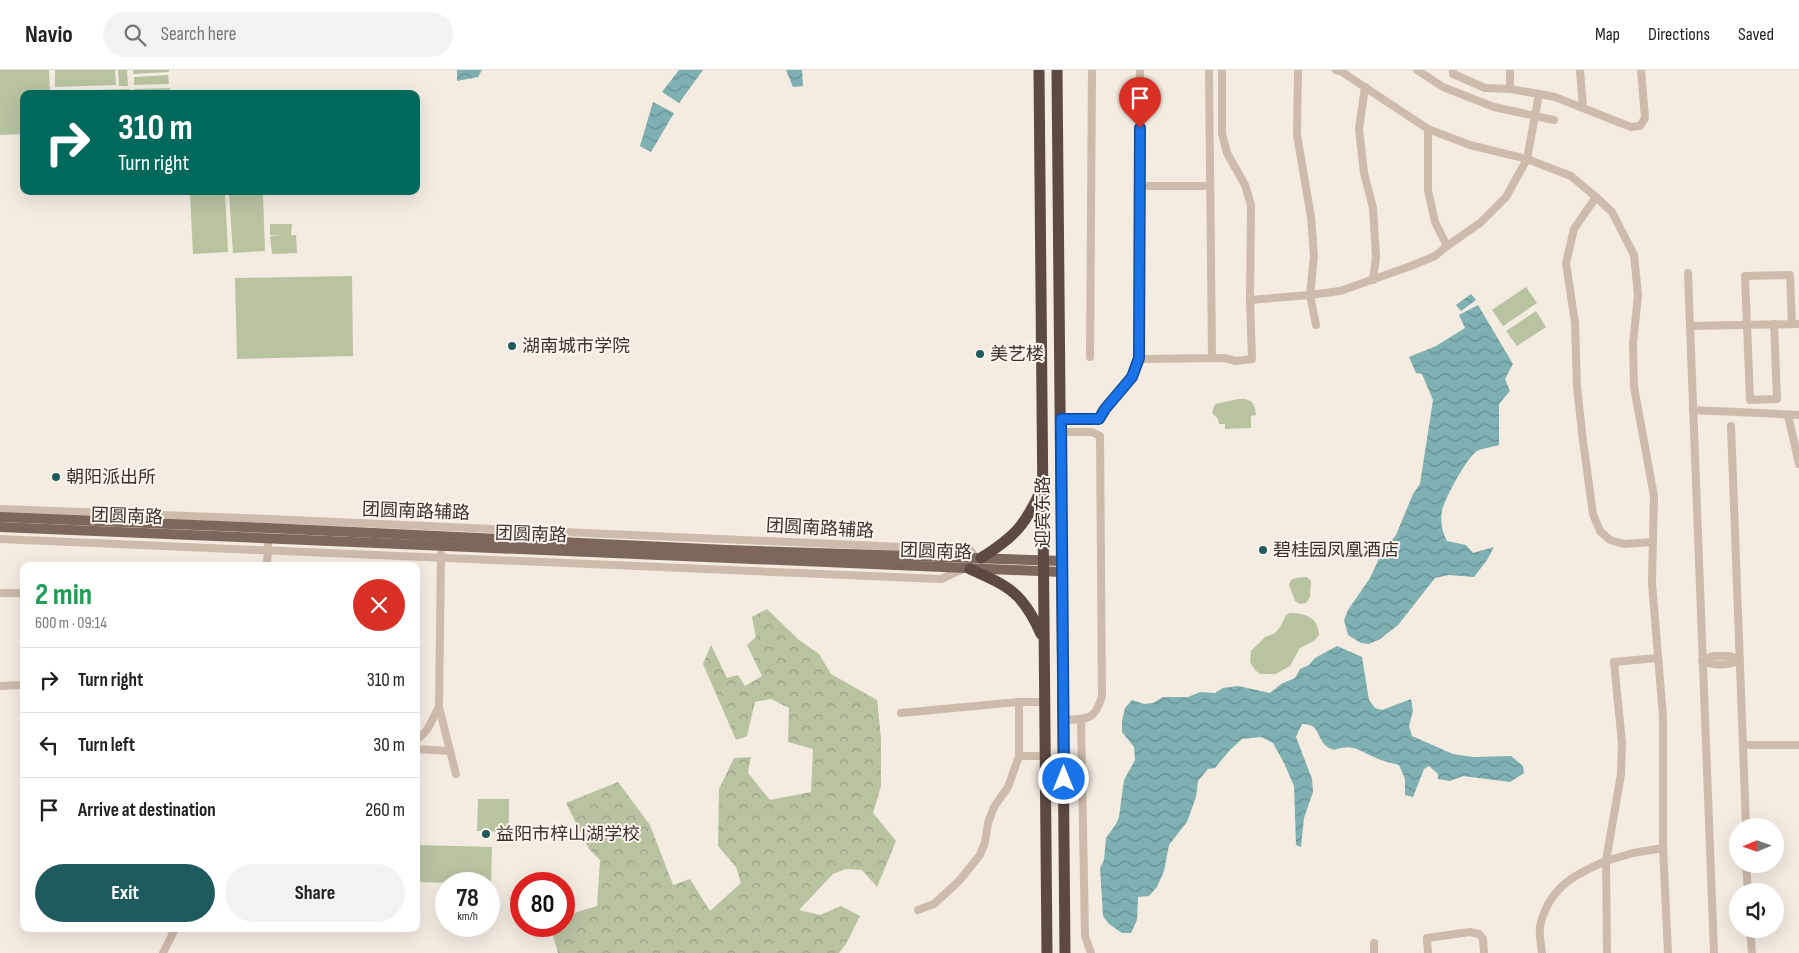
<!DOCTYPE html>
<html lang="en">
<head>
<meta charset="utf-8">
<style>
	:root { --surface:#fff; --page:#f2f2f2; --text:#222; --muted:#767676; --line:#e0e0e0; --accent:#1f5a5e }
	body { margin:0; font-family:"Sofia Sans Condensed","Noto Sans SC",sans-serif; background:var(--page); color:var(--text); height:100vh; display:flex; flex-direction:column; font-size:19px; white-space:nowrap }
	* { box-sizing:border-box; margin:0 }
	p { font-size:16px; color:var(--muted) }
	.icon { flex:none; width:28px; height:28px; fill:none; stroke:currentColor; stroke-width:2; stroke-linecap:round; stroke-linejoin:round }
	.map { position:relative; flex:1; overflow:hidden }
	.panel { position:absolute; left:20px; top:492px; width:400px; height:370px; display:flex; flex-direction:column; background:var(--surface); border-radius:10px; box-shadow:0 5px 20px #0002 }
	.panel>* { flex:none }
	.hud { position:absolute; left:20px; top:20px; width:400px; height:105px; border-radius:10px; box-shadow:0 5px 20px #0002; background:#00695c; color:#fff; overflow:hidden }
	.needle { width:32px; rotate:268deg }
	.buttons { position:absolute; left:1729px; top:748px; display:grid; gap:10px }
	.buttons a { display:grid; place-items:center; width:55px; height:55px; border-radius:50%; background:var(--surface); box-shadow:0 5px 20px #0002; font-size:25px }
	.speed { position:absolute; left:435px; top:802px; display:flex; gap:10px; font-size:25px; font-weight:700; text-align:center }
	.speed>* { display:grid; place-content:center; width:65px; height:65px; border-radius:50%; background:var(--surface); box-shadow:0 5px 20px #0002; line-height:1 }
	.speed small { font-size:12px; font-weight:400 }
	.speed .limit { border:8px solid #d22; background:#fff; color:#111 }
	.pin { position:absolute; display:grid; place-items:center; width:42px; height:42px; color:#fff; margin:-51px -21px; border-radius:50% 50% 50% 0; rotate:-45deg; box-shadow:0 0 5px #0007 }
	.pin .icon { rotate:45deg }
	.me { position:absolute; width:55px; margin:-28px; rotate:0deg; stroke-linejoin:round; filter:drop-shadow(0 0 4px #0008) }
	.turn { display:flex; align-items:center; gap:18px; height:105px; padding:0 15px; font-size:22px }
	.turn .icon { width:65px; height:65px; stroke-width:2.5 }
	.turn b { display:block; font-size:35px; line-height:42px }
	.round { display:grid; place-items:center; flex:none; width:52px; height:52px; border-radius:26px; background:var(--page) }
	.headline { display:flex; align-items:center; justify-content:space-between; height:85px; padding:0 15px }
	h1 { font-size:30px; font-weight:700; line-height:38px; color:#1e9e55 }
	.button { display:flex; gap:10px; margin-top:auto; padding:10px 15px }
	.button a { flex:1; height:58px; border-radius:30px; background:var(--accent); color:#fff; font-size:20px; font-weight:700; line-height:58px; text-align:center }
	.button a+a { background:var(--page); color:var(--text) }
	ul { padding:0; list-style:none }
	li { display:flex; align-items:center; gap:15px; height:65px; padding:0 15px; border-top:1px solid var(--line) }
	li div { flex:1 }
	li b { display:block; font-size:19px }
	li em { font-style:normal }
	header { display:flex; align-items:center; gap:30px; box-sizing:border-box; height:70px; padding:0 25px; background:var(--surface); border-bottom:1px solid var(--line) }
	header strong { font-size:24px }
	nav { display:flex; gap:28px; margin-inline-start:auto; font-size:18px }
	.search { width:350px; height:45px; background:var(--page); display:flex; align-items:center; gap:12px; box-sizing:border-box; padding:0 18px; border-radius:28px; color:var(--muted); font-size:19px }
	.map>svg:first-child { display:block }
</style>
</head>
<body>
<header>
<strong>Navio</strong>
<div class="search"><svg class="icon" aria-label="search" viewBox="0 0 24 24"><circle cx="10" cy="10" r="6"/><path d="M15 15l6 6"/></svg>Search here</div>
<nav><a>Map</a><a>Directions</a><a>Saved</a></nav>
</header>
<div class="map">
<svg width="1799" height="883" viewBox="0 0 1799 883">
	<defs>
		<pattern id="forest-crowns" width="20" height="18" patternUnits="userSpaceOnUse" patternTransform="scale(1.25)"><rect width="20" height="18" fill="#b8c4a0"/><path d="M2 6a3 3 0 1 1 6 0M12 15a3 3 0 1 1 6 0" fill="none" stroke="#97a083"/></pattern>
		<pattern id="water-waves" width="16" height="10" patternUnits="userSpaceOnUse" patternTransform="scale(1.25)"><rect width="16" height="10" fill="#7fb0b2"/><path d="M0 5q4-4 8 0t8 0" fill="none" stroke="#699091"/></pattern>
	</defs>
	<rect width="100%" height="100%" fill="#f4ebe1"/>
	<path fill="url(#forest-crowns)" d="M 767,539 L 799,570 L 819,584 L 831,604 L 877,630 L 881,668 L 881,716 L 873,743 L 896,771 L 877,817 L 862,800 L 846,799 L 833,804 L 799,840 L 820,845 L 841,836 L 860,846 L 846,874 L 839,883 L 558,883 L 550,856 L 564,856 L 564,846 L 597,836 L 600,790 L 589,779 L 566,733 L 618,712 L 650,755 L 673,815 L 690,809 L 710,841 L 741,813 L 736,797 L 718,776 L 719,719 L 734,688 L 751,687 L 748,703 L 770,730 L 811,722 L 813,679 L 788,672 L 789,638 L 771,629 L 755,632 L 747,666 L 736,670 L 703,594 L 711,575 L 727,608 L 738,605 L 745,616 L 762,606 L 747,575 L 756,567 L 752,547 Z"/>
	<g fill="#b8c4a0">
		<path d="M 0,0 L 49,0 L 50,24 L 24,24 L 24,64 L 0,65 Z"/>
		<path d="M 55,0 L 115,0 L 116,15 L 55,17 Z"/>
		<path d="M 118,0 L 127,0 L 128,16 L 119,16 Z"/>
		<path d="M 133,0 L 169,0 L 169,2 L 133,4 Z"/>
		<path d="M 168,5 L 169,14 L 134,15 L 134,7 Z"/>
		<path d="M 170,18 L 170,24 L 134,24 L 134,19 Z"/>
		<path d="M 130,19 L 130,24 L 56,24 L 56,21 Z"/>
		<path d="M 225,123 L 228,182 L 193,184 L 190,125 Z"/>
		<path d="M 229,124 L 263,124 L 265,181 L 233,183 Z"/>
		<path d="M 270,154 L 292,154 L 291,165 L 296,165 L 297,183 L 272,184 L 270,166 L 284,165 L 270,165 Z"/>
		<path d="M 352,206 L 353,286 L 237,289 L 235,208 Z"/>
		<path d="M 1526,217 L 1537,233 L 1503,256 L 1492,240 Z"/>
		<path d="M 1536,241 L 1546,257 L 1517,276 L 1506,261 Z"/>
		<path d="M 1239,329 L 1246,329 L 1252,332 L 1255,338 L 1256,345 L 1251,346 L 1251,358 L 1225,359 L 1225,354 L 1219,354 L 1218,349 L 1212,343 L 1215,334 Z"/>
		<path d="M 1307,507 L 1311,511 L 1310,527 L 1306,533 L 1300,534 L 1295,531 L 1289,515 L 1291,510 L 1296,508 Z"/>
		<path d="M 1290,543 C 1305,543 1319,548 1319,565 L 1314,571 L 1300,578 L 1290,596 L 1276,604 L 1260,604 L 1255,600 L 1250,592 L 1251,581 C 1253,579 1264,568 1265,567 C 1269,565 1273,565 1276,562 C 1281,557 1283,551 1286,545 Z"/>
		<path d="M 478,729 L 509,729 L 509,762 L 477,761 Z"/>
		<path d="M 417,775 L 492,777 L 491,814 L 416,812 Z"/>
	</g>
	<g fill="url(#water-waves)">
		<path d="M 457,0 L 482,0 L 478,7 L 457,11 Z"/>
		<path d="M 679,0 L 703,0 L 679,33 L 662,22 Z"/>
		<path d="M 786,0 L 802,0 L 803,16 L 793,17 Z"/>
		<path d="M 653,32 L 674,43 L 651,82 L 640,76 Z"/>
		<path d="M 1471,224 L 1476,230 L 1461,241 L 1456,235 Z"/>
		<path d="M 1478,235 L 1513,294 L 1505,309 L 1510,321 L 1499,334 L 1499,375 C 1493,377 1483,378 1477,381 C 1467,387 1444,430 1442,441 C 1440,452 1442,462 1447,471 L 1466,475 L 1473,483 L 1494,477 L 1487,490 L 1474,507 L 1449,505 L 1435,508 L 1398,555 L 1380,569 L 1369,574 L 1361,573 L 1348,565 L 1344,550 L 1348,540 L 1370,508 L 1382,482 L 1396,465 L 1413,424 L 1420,414 L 1433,330 L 1422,304 L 1416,303 L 1409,287 L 1436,276 L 1465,258 L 1459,245 Z"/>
		<path d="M 1337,576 L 1362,587 L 1369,630 L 1375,638 L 1382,640 L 1411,629 L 1413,641 L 1409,656 L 1412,666 L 1453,684 L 1473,687 L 1511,686 L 1523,696 L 1524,703 L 1510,712 L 1463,706 L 1450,711 L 1438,709 L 1438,704 L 1429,696 L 1424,699 L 1413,727 L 1405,725 L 1405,709 L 1399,695 C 1391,693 1383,691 1376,688 C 1359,681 1353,673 1334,680 C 1332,679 1328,678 1326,676 C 1316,666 1320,654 1302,654 L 1296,667 L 1312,709 L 1313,722 L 1304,748 L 1301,777 L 1296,775 L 1294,716 L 1284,693 L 1273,673 L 1261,667 L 1242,669 L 1230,680 L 1215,698 L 1208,699 L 1198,711 L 1196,727 L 1187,752 L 1169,775 L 1164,801 L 1157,817 L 1149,826 L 1138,827 L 1137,850 L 1131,863 L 1122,863 L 1109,854 L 1103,846 L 1100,798 L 1104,790 L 1106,768 L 1116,754 L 1119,747 L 1124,710 L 1135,690 L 1134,677 L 1122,662 L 1122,651 L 1125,638 L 1132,630 L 1144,634 L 1153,633 L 1163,627 L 1188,627 L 1200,622 L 1215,623 L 1223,618 L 1238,616 L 1270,623 L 1281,614 L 1295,608 L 1300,599 L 1309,595 L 1315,588 Z"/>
	</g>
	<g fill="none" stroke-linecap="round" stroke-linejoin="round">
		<g stroke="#cdbbac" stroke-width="8">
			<path d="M 1209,0 L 1212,288"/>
			<path d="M 1298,0 L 1297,65 L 1311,147 L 1314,186 L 1310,225 L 1316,255"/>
			<path d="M 1336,0 L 1342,2 L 1428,59 L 1470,75 L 1527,89 L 1571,106 L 1596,127 L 1612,142 L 1634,185 L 1638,225 L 1633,274 L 1634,317 L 1654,426 L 1652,513 L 1663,647 L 1663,778 L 1668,883"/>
			<path d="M 1417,0 L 1443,17 L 1494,37 L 1554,50"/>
			<path d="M 1510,0 L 1510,19"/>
			<path d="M 1580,0 L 1583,38"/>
			<path d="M 1365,17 L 1359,59 L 1364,103 L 1373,138 L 1376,187 L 1373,210"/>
			<path d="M 1539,24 L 1555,27 L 1631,57 L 1640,56 L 1645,48 L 1641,0"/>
			<path d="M 1140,116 L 1210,116"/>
			<path d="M 1596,127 L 1574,159 L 1566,193 L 1575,253 L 1577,317 L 1583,371 L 1593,444 L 1600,461 L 1610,470 L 1624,474 L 1653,472"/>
			<path d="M 1447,176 L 1480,153 L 1506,127 L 1527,89 L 1539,24 L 1510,19 L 1485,18 L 1453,4 L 1453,0"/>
			<path d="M 1688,203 L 1714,883"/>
			<path d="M 1250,230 L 1310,225 L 1340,221 L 1411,196 L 1435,186 L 1447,176 L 1435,152 L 1428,120 L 1428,59"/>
			<path d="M 1774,254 L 1777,329 L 1750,330 L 1745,206 L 1790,205 L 1792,254"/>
			<path d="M 1690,256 L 1799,254"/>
			<path d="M 1090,287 L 1092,0"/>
			<path d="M 1139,289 L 1140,0"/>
			<path d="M 1693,340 L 1799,345"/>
			<path d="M 1788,345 L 1799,394"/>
			<path d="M 1061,349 L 1099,349 L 1105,339 L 1132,307 L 1139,289 L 1224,288 L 1236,291 L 1252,289 L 1250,230 L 1251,135 L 1245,115 L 1227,83 L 1222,63 L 1222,0"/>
			<path d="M 1731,356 L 1746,756"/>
			<path d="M 1061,362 L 1092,362 L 1100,366 L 1102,626 C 1095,651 1087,649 1063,650"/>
			<path d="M 0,439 L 269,449 L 970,480 L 976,488"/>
			<path d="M 0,469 L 941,509 L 963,499"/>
			<path d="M 267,496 L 268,475"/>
			<path d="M 0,523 L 19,523 L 24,526"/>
			<path d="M 1713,586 L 1730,586 L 1740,590 C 1727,596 1715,596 1702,591 Z"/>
			<path d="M 0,616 L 24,615"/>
			<path d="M 439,637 L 456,704"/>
			<path d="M 901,643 L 1019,632 L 1045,632"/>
			<path d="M 1081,649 L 1085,866 L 1091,883"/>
			<path d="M 416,671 L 427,660 L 439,637 L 441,484"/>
			<path d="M 1744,675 L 1799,675"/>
			<path d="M 416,679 L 450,681"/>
			<path d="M 1019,686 L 1045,686"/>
			<path d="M 1746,794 L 1748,821"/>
			<path d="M 918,840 L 934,834 L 959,811 L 980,785 L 985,772 L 988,753 L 994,737 L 1008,717 L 1019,686 L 1019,632"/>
			<path d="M 1750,859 L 1752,883"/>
			<path d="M 1374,873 L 1374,883"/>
			<path d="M 163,883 L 175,859"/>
			<path d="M 1428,883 L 1427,868 L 1470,862 L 1479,864 L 1483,869 L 1484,883"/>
			<path d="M 1542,883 C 1541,875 1539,864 1540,856 C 1549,818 1573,805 1606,791 L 1621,704 L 1622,673 L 1614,592 L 1657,588"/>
			<path d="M 1607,883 L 1606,791 L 1633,783 L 1663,778"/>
		</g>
		<g stroke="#7d675c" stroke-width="10">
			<path d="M 0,447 L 268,458 L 727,480 L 1061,491"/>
			<path d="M 0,457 L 1061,502"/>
		</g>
		<g stroke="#5c4a42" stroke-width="11">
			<path d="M 1039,0 L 1047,883"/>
			<path d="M 1057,0 L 1065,883"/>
			<path d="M 981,488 C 1014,467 1025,456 1041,420"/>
			<path d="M 970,499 C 1010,517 1023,523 1041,564"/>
		</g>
	</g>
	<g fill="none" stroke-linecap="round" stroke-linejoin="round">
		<g stroke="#114b97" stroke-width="12">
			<path id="route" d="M 1064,709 L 1061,349 L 1099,349 L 1105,339 L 1132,307 L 1139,288 L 1140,58"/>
		</g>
		<use href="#route" stroke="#1a73e8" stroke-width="9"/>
	</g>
	<g fill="#1f5a5e" stroke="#fbf5ee" stroke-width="2">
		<circle cx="512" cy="276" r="5"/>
		<circle cx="980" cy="284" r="5"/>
		<circle cx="56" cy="407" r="5"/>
		<circle cx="1263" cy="480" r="5"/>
		<circle cx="486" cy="764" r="5"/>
	</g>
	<g text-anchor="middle" stroke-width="4" stroke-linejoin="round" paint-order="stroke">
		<g font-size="18" fill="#3b302b" stroke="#fbf5ee" text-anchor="start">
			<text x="522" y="282">湖南城市学院</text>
			<text x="990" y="290">美艺楼</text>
			<text x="66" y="413">朝阳派出所</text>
			<text x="1273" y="486">碧桂园凤凰酒店</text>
			<text x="496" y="770">益阳市梓山湖学校</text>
		</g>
		<g font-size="18" fill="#3b302b" stroke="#fbf5ee">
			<text transform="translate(416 441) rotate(2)" y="6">团圆南路辅路</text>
			<text transform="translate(1043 442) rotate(-90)" y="6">迎宾东路</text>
			<text transform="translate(127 446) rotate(2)" y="6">团圆南路</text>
			<text transform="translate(820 458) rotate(3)" y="6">团圆南路辅路</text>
			<text transform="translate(531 464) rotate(2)" y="6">团圆南路</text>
			<text transform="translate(936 481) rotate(2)" y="6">团圆南路</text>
		</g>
	</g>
</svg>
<div class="buttons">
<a><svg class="needle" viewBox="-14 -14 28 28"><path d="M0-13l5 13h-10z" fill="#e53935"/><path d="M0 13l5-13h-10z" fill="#767676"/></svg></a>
<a><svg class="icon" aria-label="sound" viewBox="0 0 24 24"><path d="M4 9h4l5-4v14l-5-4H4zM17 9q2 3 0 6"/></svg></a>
</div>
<div class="speed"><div>78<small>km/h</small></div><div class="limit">80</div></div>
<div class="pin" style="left:1140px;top:58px;background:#d93025"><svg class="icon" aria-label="arrive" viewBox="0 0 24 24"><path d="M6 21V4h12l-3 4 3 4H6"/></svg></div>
<svg class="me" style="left:1064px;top:709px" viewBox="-20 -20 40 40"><circle r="17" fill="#1a73e8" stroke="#fff" stroke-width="3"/><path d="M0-11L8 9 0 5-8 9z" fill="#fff"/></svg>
<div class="hud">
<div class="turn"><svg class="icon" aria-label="right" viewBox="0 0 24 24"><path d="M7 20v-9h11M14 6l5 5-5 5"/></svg><div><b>310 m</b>Turn right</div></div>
</div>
<section class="panel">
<div class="headline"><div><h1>2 min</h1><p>600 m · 09:14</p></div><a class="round" style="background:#d93025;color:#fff"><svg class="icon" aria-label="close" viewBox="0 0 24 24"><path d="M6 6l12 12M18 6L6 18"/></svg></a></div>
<ul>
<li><svg class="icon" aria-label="right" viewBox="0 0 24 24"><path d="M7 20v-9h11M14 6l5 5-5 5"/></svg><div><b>Turn right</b></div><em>310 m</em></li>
<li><svg class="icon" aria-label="left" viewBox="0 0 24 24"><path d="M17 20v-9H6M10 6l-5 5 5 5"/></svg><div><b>Turn left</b></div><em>30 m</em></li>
<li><svg class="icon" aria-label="arrive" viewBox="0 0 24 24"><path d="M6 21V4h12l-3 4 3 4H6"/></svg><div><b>Arrive at destination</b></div><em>260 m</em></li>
</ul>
<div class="button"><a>Exit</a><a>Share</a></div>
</section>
</div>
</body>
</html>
